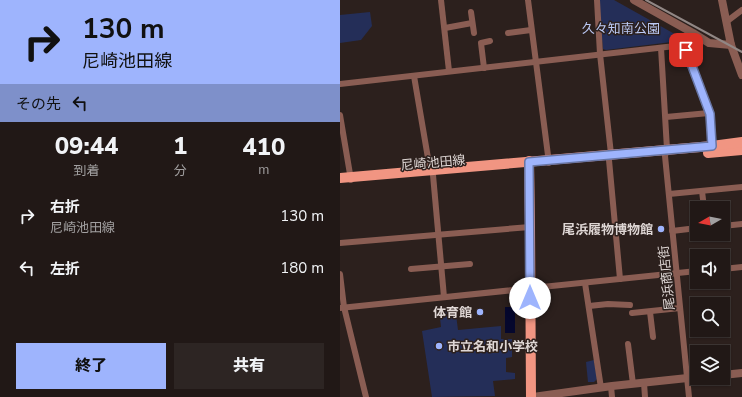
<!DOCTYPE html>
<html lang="ja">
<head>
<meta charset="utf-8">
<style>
	:root { --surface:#211816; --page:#2d2523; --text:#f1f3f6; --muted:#a2a0a1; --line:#3e3735; --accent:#9eb4fd }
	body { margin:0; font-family:"Nunito Sans","Noto Sans JP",sans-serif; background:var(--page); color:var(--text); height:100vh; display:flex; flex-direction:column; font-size:15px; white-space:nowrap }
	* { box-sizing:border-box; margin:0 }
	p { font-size:13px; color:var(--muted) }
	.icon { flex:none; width:22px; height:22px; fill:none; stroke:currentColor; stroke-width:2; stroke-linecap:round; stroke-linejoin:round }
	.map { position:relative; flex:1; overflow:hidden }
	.drawer { display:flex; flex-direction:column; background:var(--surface); width:340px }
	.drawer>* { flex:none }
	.banner { background:#9eb4fd; color:#111; overflow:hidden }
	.needle { width:26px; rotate:261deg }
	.tools { position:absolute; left:350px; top:201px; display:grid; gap:8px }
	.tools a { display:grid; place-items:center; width:40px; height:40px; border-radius:0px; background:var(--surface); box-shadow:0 1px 3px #0004,0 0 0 1px var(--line); font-size:20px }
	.pin { position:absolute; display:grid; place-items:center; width:34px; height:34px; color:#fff; margin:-17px; border-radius:8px; box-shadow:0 2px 6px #0006 }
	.me { position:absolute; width:44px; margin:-22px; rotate:0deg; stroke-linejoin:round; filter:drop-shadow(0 0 3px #0008) }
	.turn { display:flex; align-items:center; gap:14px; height:84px; padding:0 16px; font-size:18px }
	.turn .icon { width:52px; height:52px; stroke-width:2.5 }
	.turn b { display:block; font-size:28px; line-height:34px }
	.then { display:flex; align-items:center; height:38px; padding:0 16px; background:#0003; gap:8px; font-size:15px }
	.eta { display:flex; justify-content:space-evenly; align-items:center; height:68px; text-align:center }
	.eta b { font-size:24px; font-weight:800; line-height:28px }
	.action { display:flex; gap:8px; margin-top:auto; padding:8px 16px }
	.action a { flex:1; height:46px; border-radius:0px; background:var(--accent); color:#111; font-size:16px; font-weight:800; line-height:46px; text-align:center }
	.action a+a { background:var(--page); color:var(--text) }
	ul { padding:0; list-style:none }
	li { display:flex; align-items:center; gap:12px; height:52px; padding:0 16px }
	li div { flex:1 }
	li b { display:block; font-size:15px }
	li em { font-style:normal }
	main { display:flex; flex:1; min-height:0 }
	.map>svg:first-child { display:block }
</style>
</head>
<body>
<main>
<section class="drawer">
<div class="banner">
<div class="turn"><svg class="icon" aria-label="right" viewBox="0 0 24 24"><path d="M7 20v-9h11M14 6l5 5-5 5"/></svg><div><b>130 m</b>尼崎池田線</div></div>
<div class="then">その先<svg class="icon" aria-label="left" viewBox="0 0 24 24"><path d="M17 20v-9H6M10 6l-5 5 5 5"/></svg></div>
</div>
<div class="eta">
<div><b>09:44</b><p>到着</p></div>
<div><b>1</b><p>分</p></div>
<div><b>410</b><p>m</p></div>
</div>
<ul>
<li><svg class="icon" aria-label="right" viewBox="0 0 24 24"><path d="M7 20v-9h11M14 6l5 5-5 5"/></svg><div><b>右折</b><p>尼崎池田線</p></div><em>130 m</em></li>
<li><svg class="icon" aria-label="left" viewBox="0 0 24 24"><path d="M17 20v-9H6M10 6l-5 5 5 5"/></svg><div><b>左折</b></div><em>180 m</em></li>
</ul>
<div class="action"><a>終了</a><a>共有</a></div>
</section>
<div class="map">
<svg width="402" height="397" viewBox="0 0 402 397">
	<rect width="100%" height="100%" fill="#2c201d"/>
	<g fill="#242e58">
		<path d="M 258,0 L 274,0 L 340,37 L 340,41 L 266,50 L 263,49 Z"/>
		<path d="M 30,12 L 32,26 L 21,40 L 0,43 L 0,15 Z"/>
		<path d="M 115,307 L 118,330 L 161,326 L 161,339 L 172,339 L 172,357 L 166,358 L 166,372 L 175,373 L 175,379 L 153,381 L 155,396 L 92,397 L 82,331 L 101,327 L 99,309 Z"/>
		<path d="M 254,360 L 257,379 L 254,382 L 248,382 L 246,362 Z"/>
	</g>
	<rect fill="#05072d" x="165" y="307" width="10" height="26"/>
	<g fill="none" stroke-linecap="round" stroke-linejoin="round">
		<g stroke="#8a5d53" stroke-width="6">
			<path d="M 101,0 L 109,71"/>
			<path d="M 188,0 L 209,163"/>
			<path d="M 257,0 L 260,54 L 271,154"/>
			<path d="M 131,12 L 134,33"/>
			<path d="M 386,22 L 402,10"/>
			<path d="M 105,28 L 132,23"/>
			<path d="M 168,33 L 191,30"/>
			<path d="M 353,33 L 344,45 L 369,113 L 372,146"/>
			<path d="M 321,48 L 327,149 L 325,156 L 349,397"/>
			<path d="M 144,68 L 141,43 L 150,41"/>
			<path d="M 74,76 L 90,170"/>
			<path d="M 0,84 L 344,45"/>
			<path d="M 0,115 L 11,180"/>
			<path d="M 326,117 L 369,113"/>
			<path d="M 269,160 L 280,279"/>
			<path d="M 93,175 L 104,297"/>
			<path d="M 362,191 L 364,208"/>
			<path d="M 329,194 L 402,187"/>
			<path d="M 383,226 L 402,224"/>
			<path d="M 332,231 L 357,228"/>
			<path d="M 0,243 L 190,227"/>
			<path d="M 71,269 L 130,264"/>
			<path d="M 383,269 L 402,267"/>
			<path d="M 0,274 L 4,307 L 26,397"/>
			<path d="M 245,283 L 261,388"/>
			<path d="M 249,306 L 268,304 L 290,305"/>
			<path d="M 0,308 L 357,271"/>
			<path d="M 310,312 L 313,337"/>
			<path d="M 292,313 L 340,308"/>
			<path d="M 288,344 L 293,384"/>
			<path d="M 304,383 L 305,397"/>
			<path d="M 271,386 L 272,397"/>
		</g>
		<g stroke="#8a5d53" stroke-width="8">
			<path d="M 294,0 L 353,33 L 369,43 L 391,45"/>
			<path d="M 382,0 L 391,45 L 402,75"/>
			<path d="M 383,375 L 402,373"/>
			<path d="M 193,397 L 272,386 L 357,377"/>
		</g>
		<g stroke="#f19582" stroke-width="10">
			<path d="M 368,153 L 402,150"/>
			<path d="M 189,161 L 190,227 L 191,397"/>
			<path d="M 0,178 L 372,146 L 402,142"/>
		</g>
		<path stroke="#918785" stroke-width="2" d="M 306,0 L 402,52"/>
	</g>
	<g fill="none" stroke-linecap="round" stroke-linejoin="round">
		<g stroke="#6775a4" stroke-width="10">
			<path id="route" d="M 190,298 L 189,162 L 372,146 L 370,114 L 346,50"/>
		</g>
		<use href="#route" stroke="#9eb4fd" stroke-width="7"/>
	</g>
	<g fill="#9eb4fd" stroke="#2c201d" stroke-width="1.5">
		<circle cx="321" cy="229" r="4"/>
		<circle cx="140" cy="312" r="4"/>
		<circle cx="99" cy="346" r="4"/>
	</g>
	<g text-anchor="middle" stroke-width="3" stroke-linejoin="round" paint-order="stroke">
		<g font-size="13" fill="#bccaf6" stroke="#2c201d">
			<text x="281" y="33">久々知南公園</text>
		</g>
		<g font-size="13" fill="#dfd7d5" stroke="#2c201d">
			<text transform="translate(93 162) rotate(-5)" y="5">尼崎池田線</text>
			<text transform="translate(326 278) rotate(-96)" y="5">尾浜商店街</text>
		</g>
		<g font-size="13" font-weight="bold" fill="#dfd7d5" stroke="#2c201d" text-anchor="end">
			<text x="313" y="234">尾浜履物博物館</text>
			<text x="132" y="317">体育館</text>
			<text x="107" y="351" text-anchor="start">市立名和小学校</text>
		</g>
	</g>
</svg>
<div class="tools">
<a><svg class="needle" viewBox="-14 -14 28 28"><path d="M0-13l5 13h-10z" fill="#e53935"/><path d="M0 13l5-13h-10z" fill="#a2a0a1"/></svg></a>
<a><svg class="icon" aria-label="sound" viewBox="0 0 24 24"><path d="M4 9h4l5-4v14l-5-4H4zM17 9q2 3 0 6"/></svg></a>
<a><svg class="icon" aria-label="search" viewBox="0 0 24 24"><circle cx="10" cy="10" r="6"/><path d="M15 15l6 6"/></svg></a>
<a><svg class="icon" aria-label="layers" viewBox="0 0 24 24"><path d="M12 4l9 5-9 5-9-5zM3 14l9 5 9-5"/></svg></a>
</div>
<div class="pin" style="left:346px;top:50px;background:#d93025"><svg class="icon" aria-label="arrive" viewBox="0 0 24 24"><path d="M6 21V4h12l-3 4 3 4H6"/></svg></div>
<svg class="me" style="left:190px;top:298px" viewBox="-20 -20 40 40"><circle r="19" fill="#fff"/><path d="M0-13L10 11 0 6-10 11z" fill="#9eb4fd"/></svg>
</div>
</main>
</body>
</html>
